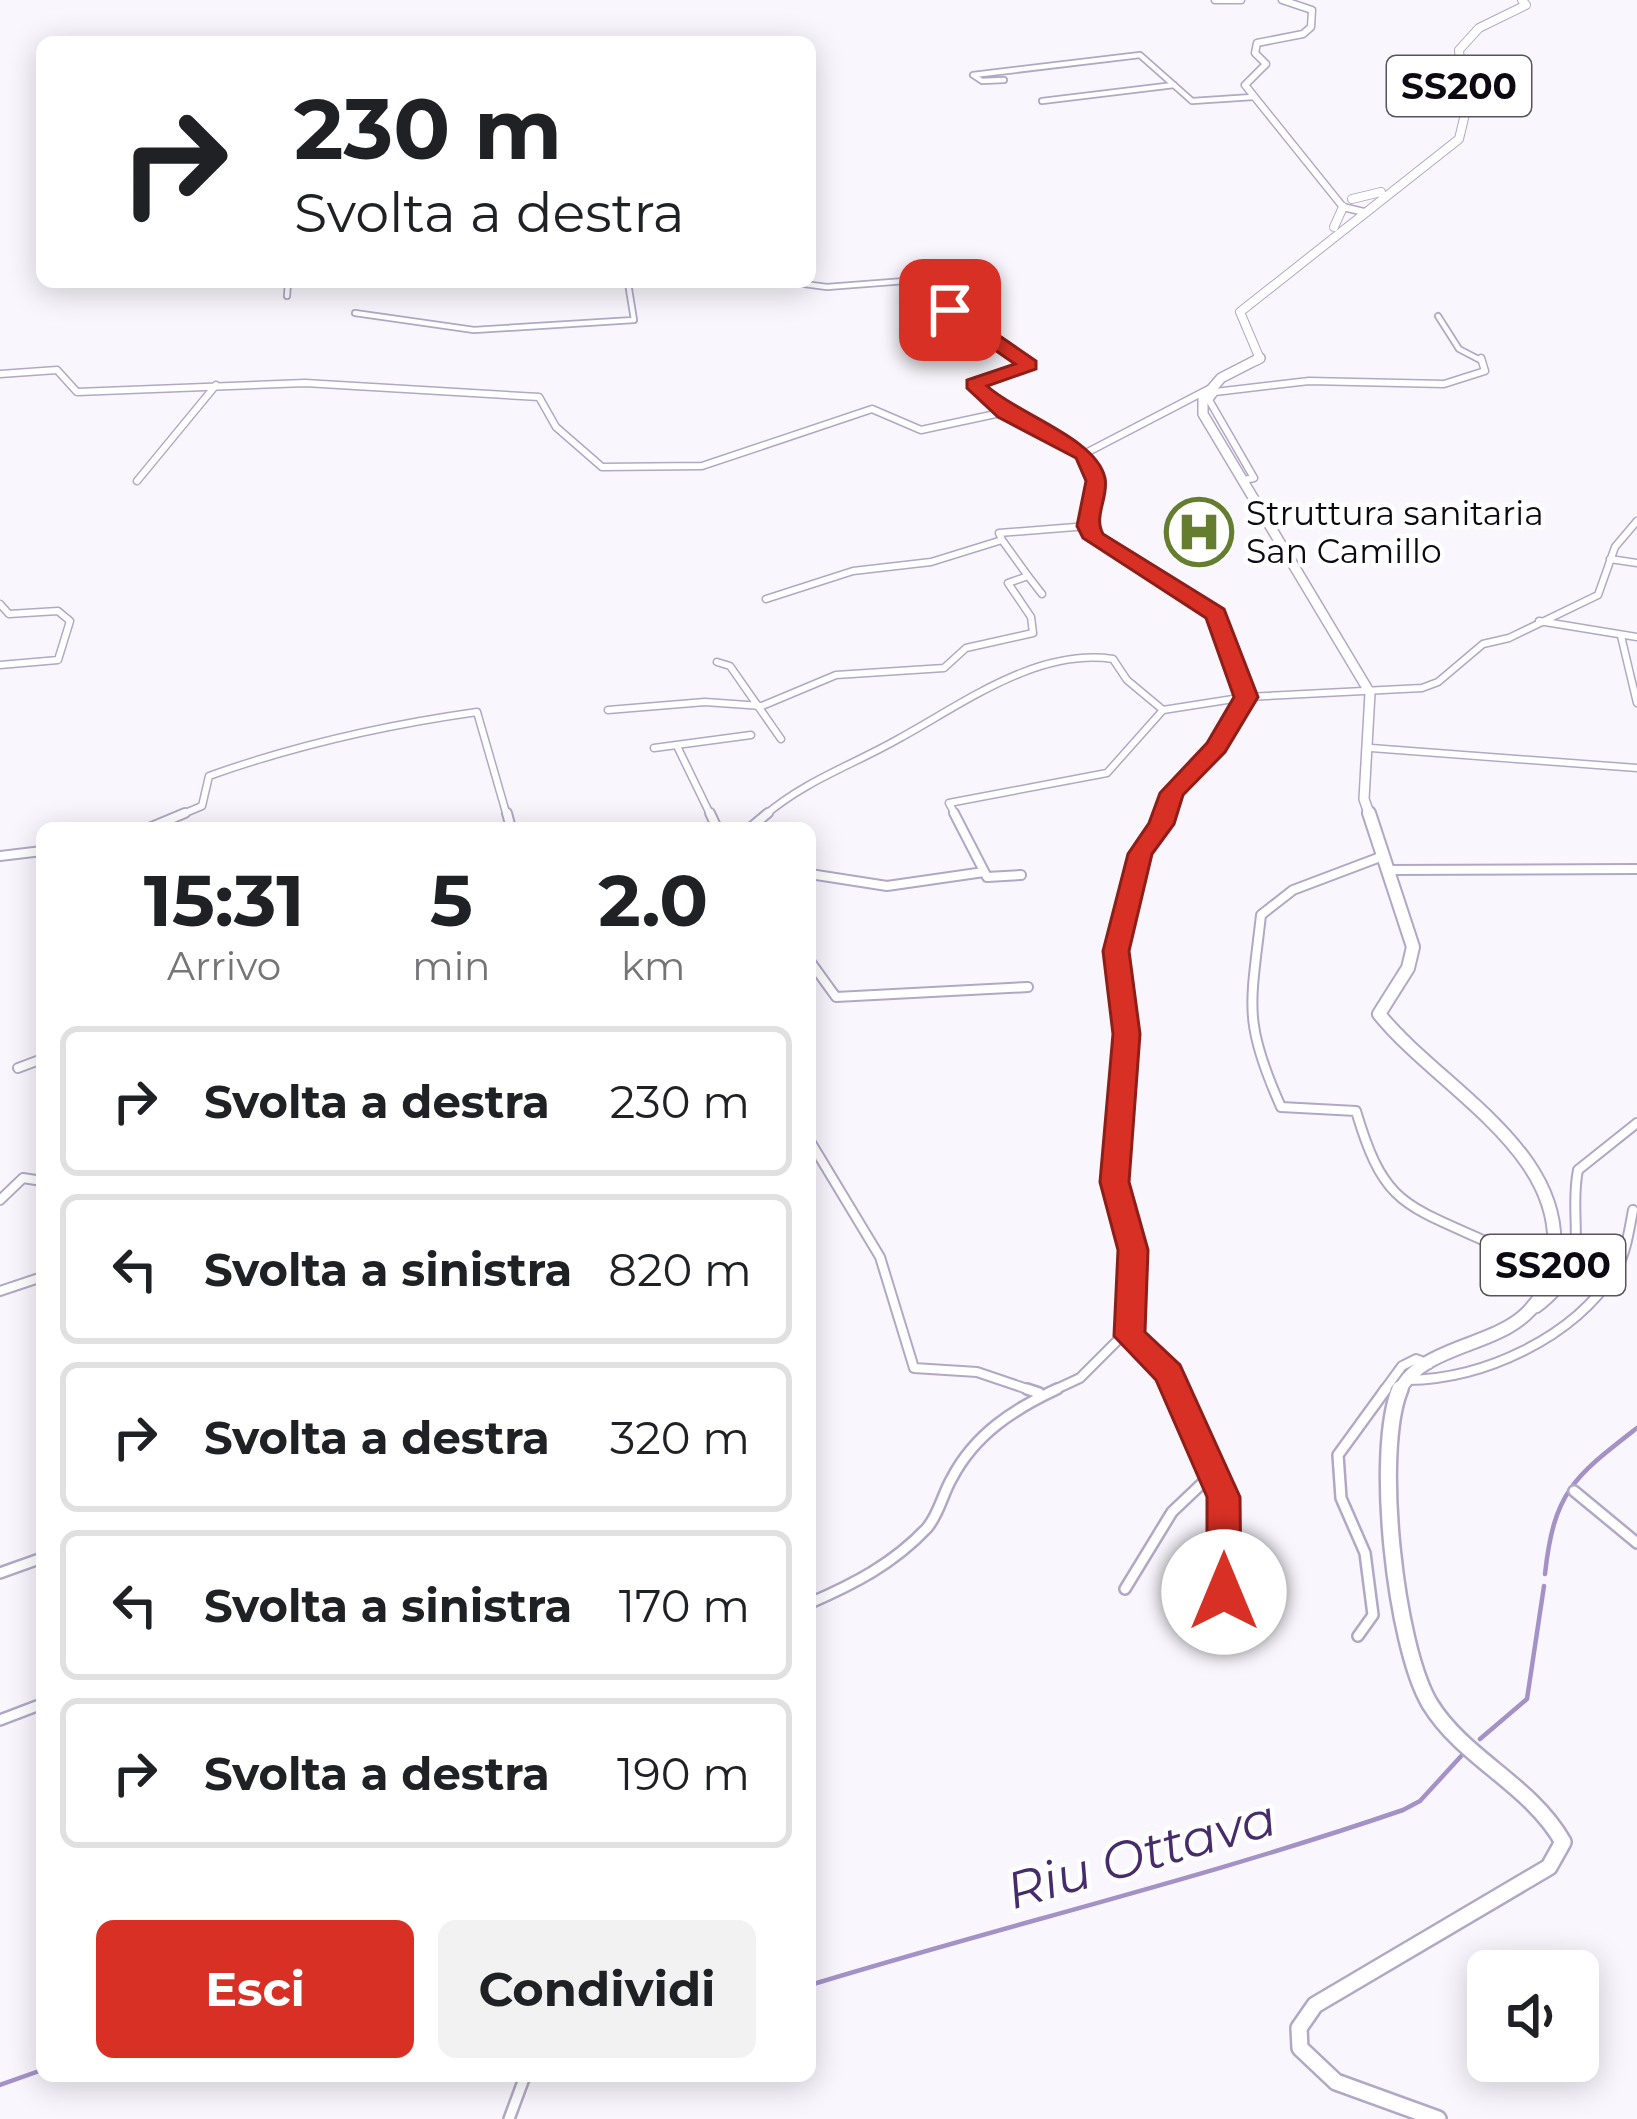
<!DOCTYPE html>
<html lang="it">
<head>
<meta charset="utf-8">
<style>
	:root { --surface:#fff; --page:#f2f2f2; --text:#202124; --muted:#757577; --line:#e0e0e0; --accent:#d93025 }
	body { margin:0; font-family:Montserrat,sans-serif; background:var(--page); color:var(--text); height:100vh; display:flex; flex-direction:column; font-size:45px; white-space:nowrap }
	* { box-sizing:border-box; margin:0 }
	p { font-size:39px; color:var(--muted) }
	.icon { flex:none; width:66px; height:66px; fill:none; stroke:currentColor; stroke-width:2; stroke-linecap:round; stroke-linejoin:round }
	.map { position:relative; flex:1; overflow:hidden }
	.sheet { position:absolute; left:36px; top:822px; width:780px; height:1260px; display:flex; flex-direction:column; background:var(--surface); border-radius:18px; box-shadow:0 6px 30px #0003 }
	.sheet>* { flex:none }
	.banner { position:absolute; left:36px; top:36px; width:780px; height:252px; border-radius:18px; box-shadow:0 6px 30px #0003; background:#fff; color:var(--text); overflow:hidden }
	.buttons { position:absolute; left:1467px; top:1950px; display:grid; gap:24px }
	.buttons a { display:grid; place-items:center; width:132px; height:132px; border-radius:18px; background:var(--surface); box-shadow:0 6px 30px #0003; font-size:60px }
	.pin { position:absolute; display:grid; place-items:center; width:102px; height:102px; color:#fff; margin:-51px; border-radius:24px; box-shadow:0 6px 18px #0006 }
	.me { position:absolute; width:132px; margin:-66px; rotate:0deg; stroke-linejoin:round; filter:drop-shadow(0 0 9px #0008) }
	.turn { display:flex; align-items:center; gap:42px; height:252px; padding:0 60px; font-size:54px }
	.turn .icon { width:156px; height:156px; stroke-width:2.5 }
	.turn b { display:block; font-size:84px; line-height:102px }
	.eta { display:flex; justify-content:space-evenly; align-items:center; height:204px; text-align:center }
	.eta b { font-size:72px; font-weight:700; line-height:84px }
	.button { display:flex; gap:24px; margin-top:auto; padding:24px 60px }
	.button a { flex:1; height:138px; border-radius:18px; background:var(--accent); color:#fff; font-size:48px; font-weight:700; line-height:138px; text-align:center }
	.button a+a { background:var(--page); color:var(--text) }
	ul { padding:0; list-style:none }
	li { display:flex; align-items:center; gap:36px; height:150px; margin:0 24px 18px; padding:0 36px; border:6px solid var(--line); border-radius:18px }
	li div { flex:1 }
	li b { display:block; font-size:45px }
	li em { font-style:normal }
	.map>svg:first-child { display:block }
</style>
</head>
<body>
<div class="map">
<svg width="1637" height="2119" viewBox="0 0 1637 2119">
	<rect width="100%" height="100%" fill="#f9f7fd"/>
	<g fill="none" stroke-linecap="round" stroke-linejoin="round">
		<g stroke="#a492c6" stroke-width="4.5">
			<path d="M 1545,1574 C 1554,1491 1574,1477 1637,1428"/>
			<path d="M 1480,1739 L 1527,1699 L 1544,1586"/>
			<path d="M 810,1985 C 1007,1925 1208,1877 1403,1810 L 1420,1801 L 1463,1754"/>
			<path d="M 0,2085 L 42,2070"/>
		</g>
		<g stroke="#b1a8c5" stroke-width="8">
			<g id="street-far3">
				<path d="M 1004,80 L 982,81 L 973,75 L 1140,55 L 1192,101 L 1253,97"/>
				<path d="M 1042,101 L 1174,85"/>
				<path d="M 523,282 L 574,284"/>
				<path d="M 789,282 L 827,287 L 905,281 L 1024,361"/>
				<path d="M 287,296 L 288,282"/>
				<path d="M 355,313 L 474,330 L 634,320 L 628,283 L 574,282"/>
				<path d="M 1438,316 L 1459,349 L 1482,361"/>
			</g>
		</g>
		<g stroke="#b1a8c5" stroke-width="9">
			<g id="street-far2">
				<path d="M 1020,358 L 1030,365 L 974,384 L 1005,412 L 1084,454 L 1096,481 L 1088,526 L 1094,538 L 1216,614 L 1246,697"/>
				<path d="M 0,374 L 57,370 L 77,392 L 305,383 L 539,397 L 556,427 L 602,467 L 702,466 L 872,409 L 921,430 L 1005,412"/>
				<path d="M 1084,454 L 1209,389"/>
				<path d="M 1244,480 L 1254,478 L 1209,400 L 1215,392 L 1309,381 L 1444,384 L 1485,371 L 1481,358"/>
				<path d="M 137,481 L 216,385"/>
				<path d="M 1002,540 L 1028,576"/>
				<path d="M 1610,559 L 1637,563"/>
				<path d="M 766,599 L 853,571 L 931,562 L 1002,540 L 999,533 L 1088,526"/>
				<path d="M 0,604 L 9,614 L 58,611 L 70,621 L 58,660 L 0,665"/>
				<path d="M 1539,621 L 1637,637"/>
				<path d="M 1621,636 L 1637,703"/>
				<path d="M 717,662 L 730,666 L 781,739"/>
				<path d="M 608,710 L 705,702 L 762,706 L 836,675 L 944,668 L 966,648 L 1033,633 L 1031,617 L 1008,583 L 1028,576 L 1042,594"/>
				<path d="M 677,746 L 711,816"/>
				<path d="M 654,748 L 751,735"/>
				<path d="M 1371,748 L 1637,768"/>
				<path d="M 178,816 L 202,806 L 209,776 C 296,745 385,725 477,712 L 507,816"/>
				<path d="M 764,816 C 806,780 853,765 900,738 C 964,703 1037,648 1113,659 L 1127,680 L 1163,710 L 1246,697 L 1422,688 L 1438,682 L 1483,644 L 1509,638 L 1598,595 L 1615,547 L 1637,521"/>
				<path d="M 956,816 L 949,803 L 1107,773 L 1163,710"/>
				<path d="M 1164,816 L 1172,793 L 1216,747 L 1246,697"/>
			</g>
		</g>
		<g stroke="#b1a8c5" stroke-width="12">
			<g id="street-far1">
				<path d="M 507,813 L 511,828"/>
				<path d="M 710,813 L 717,828"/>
				<path d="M 954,813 L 987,877 L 1021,875"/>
				<path d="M 149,828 L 185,813"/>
				<path d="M 750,828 L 768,813"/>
				<path d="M 0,856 L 42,851"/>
				<path d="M 1383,856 L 1293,890 L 1261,915 C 1251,1005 1242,1020 1281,1107 L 1356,1111 C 1383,1202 1402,1204 1485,1241"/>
				<path d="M 1389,870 L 1637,869"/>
				<path d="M 810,874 L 887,886 L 984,872"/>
				<path d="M 810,961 L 836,997 L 1028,987"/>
				<path d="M 18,1068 L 42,1059"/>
				<path d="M 810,1141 L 880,1257 L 914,1368 L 977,1372 L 1036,1392"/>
				<path d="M 0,1200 L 23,1178 L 42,1181"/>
				<path d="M 0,1291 L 42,1277"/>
				<path d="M 1537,1308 C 1596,1264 1567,1223 1578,1170 L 1637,1123"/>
				<path d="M 1130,1336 L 1133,1250 L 1115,1182 L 1126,1034 L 1116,951 L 1140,854 L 1165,813"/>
				<path d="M 1408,1380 C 1484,1379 1573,1338 1615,1272 C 1626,1254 1629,1231 1633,1210"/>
				<path d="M 1050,1392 L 1080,1378 L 1122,1336 L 1141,1342 L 1179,1392"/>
				<path d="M 1383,1392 L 1402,1366 L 1416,1359 L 1429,1364"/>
			</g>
		</g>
		<g stroke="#b1a8c5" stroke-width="14">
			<g id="street">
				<path d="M 1027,1389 L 1039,1393"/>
				<path d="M 1178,1389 L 1223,1497 L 1224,1592"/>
				<path d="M 1574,1491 L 1637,1543"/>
				<path d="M 0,1573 L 42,1558"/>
				<path d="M 1125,1589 L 1172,1512 L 1212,1474"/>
				<path d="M 810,1603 C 854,1584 893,1564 927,1528 C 939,1514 943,1493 952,1478 C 975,1434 1014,1409 1057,1389"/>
				<path d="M 1358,1636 L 1373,1615 L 1365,1553 L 1341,1498 L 1338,1455 L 1386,1389"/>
				<path d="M 0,1720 L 42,1704"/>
				<path d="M 509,2119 L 525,2076"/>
			</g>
		</g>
		<g stroke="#b1a8c5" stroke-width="9">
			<g id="secondary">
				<path d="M 1215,0 L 1241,0"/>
				<path d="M 1282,0 L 1312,10 L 1311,27 L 1303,34 L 1257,43 L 1255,53 L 1266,64 L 1245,85 L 1343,207 L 1364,212"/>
			</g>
		</g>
		<g stroke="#b1a8c5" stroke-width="10">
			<g id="primary-far3">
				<path d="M 1352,199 L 1381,192"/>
				<path d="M 1334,227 L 1343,207"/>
				<path d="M 1256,361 L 1260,359 L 1240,312 L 1459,139 L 1465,114 L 1459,50 L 1479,28 L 1526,5 L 1522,0"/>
			</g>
		</g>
		<g stroke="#b1a8c5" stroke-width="12">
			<path id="primary-far2" d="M 1260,358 L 1221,378 L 1203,399 L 1203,414 L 1370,693 L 1364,799 L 1370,816"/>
		</g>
		<g stroke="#b1a8c5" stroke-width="16">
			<path id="primary-far1" d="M 1369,813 L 1413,947 L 1408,968 L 1379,1014 C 1440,1090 1578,1156 1551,1270 C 1545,1295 1531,1314 1508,1327 C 1474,1347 1417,1353 1399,1392"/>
		</g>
		<g stroke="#b1a8c5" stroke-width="20">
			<path id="primary" d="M 1400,1389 C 1374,1451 1395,1646 1430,1704 C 1464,1759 1530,1784 1563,1842 L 1549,1867 L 1315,2005 L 1299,2028 L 1300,2048 L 1336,2082 L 1438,2119"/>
		</g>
		<use href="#street-far3" stroke="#fff" stroke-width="4.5"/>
		<use href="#street-far2" stroke="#fff" stroke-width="6"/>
		<use href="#street-far1" stroke="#fff" stroke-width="8"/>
		<use href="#street" stroke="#fff" stroke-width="9"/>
		<use href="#secondary" stroke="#fff" stroke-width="6"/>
		<use href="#primary-far3" stroke="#fff" stroke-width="8"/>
		<use href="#primary-far2" stroke="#fff" stroke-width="9"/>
		<use href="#primary-far1" stroke="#fff" stroke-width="12"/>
		<use href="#primary" stroke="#fff" stroke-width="15"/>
	</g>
	<path fill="#d93025" stroke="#8d1f18" stroke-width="3" d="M 943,306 L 956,306 L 1036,361 L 1036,369 L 987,386 C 1019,415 1096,438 1105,478 C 1109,497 1093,516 1103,534 L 1224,609 L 1258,697 L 1225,752 L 1183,795 L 1174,824 L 1152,854 L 1129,951 L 1140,1034 L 1129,1182 L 1148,1250 L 1145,1332 L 1180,1365 L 1240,1497 L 1241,1592 L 1236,1601 L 1212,1601 L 1207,1592 L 1207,1497 L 1156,1380 L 1114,1336 L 1118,1250 L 1100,1182 L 1113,1034 L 1103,951 L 1128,854 L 1149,823 L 1160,793 L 1207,743 L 1234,697 L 1206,618 L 1083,538 L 1077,526 L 1086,481 L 1076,458 L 998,417 L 967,388 L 967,380 L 1015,364 L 943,314 Z"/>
	<defs>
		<g id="hospital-ring" transform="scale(3.45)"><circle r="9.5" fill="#fff" stroke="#657d2f" stroke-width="1.5"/><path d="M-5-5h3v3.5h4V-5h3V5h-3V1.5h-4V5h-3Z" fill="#657d2f"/></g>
	</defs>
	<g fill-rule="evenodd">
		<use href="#hospital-ring" x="1199" y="532"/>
	</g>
	<g text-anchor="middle" stroke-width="9" stroke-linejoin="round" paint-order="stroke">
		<g font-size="33" fill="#0d0913" stroke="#fff" text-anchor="start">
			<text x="1246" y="525">Struttura sanitaria<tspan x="1246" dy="38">San Camillo</tspan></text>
		</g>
		<g fill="#fff" stroke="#56535a" stroke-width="3">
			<rect x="1387" y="56" width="144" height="60" rx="9"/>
			<rect x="1481" y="1235" width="144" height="60" rx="9"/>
		</g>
		<g font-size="36" font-weight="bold" fill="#0d0913">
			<text x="1459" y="99">SS200</text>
			<text x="1553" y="1278">SS200</text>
		</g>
		<g font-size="51" font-style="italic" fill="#472c6c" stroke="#fff">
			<text transform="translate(1141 1854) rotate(-16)" y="18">Riu Ottava</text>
		</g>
	</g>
</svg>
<div class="buttons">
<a><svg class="icon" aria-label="sound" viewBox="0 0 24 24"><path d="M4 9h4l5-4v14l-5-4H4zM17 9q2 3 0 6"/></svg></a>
</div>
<div class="pin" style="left:950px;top:310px;background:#d93025"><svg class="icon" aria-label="arrive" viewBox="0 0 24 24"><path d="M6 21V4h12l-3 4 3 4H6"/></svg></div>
<svg class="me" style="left:1224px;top:1592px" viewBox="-20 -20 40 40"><circle r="19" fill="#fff"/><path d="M0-13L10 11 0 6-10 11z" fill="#d93025"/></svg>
<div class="banner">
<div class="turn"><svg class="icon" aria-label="right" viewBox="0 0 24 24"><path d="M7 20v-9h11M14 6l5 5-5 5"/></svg><div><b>230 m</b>Svolta a destra</div></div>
</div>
<section class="sheet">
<div class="eta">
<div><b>15:31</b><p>Arrivo</p></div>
<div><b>5</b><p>min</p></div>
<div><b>2.0</b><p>km</p></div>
</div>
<ul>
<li><svg class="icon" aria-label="right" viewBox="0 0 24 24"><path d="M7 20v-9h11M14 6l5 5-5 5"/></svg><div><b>Svolta a destra</b></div><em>230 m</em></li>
<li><svg class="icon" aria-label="left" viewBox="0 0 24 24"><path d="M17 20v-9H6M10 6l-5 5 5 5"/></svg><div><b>Svolta a sinistra</b></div><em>820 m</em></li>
<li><svg class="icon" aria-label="right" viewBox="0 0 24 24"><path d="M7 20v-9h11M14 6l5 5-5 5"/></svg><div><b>Svolta a destra</b></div><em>320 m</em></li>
<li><svg class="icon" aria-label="left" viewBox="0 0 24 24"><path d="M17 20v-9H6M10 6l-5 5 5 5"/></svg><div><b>Svolta a sinistra</b></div><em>170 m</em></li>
<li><svg class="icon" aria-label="right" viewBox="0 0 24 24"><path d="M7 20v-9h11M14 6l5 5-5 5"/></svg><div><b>Svolta a destra</b></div><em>190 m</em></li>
</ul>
<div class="button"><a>Esci</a><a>Condividi</a></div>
</section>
</div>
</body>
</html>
